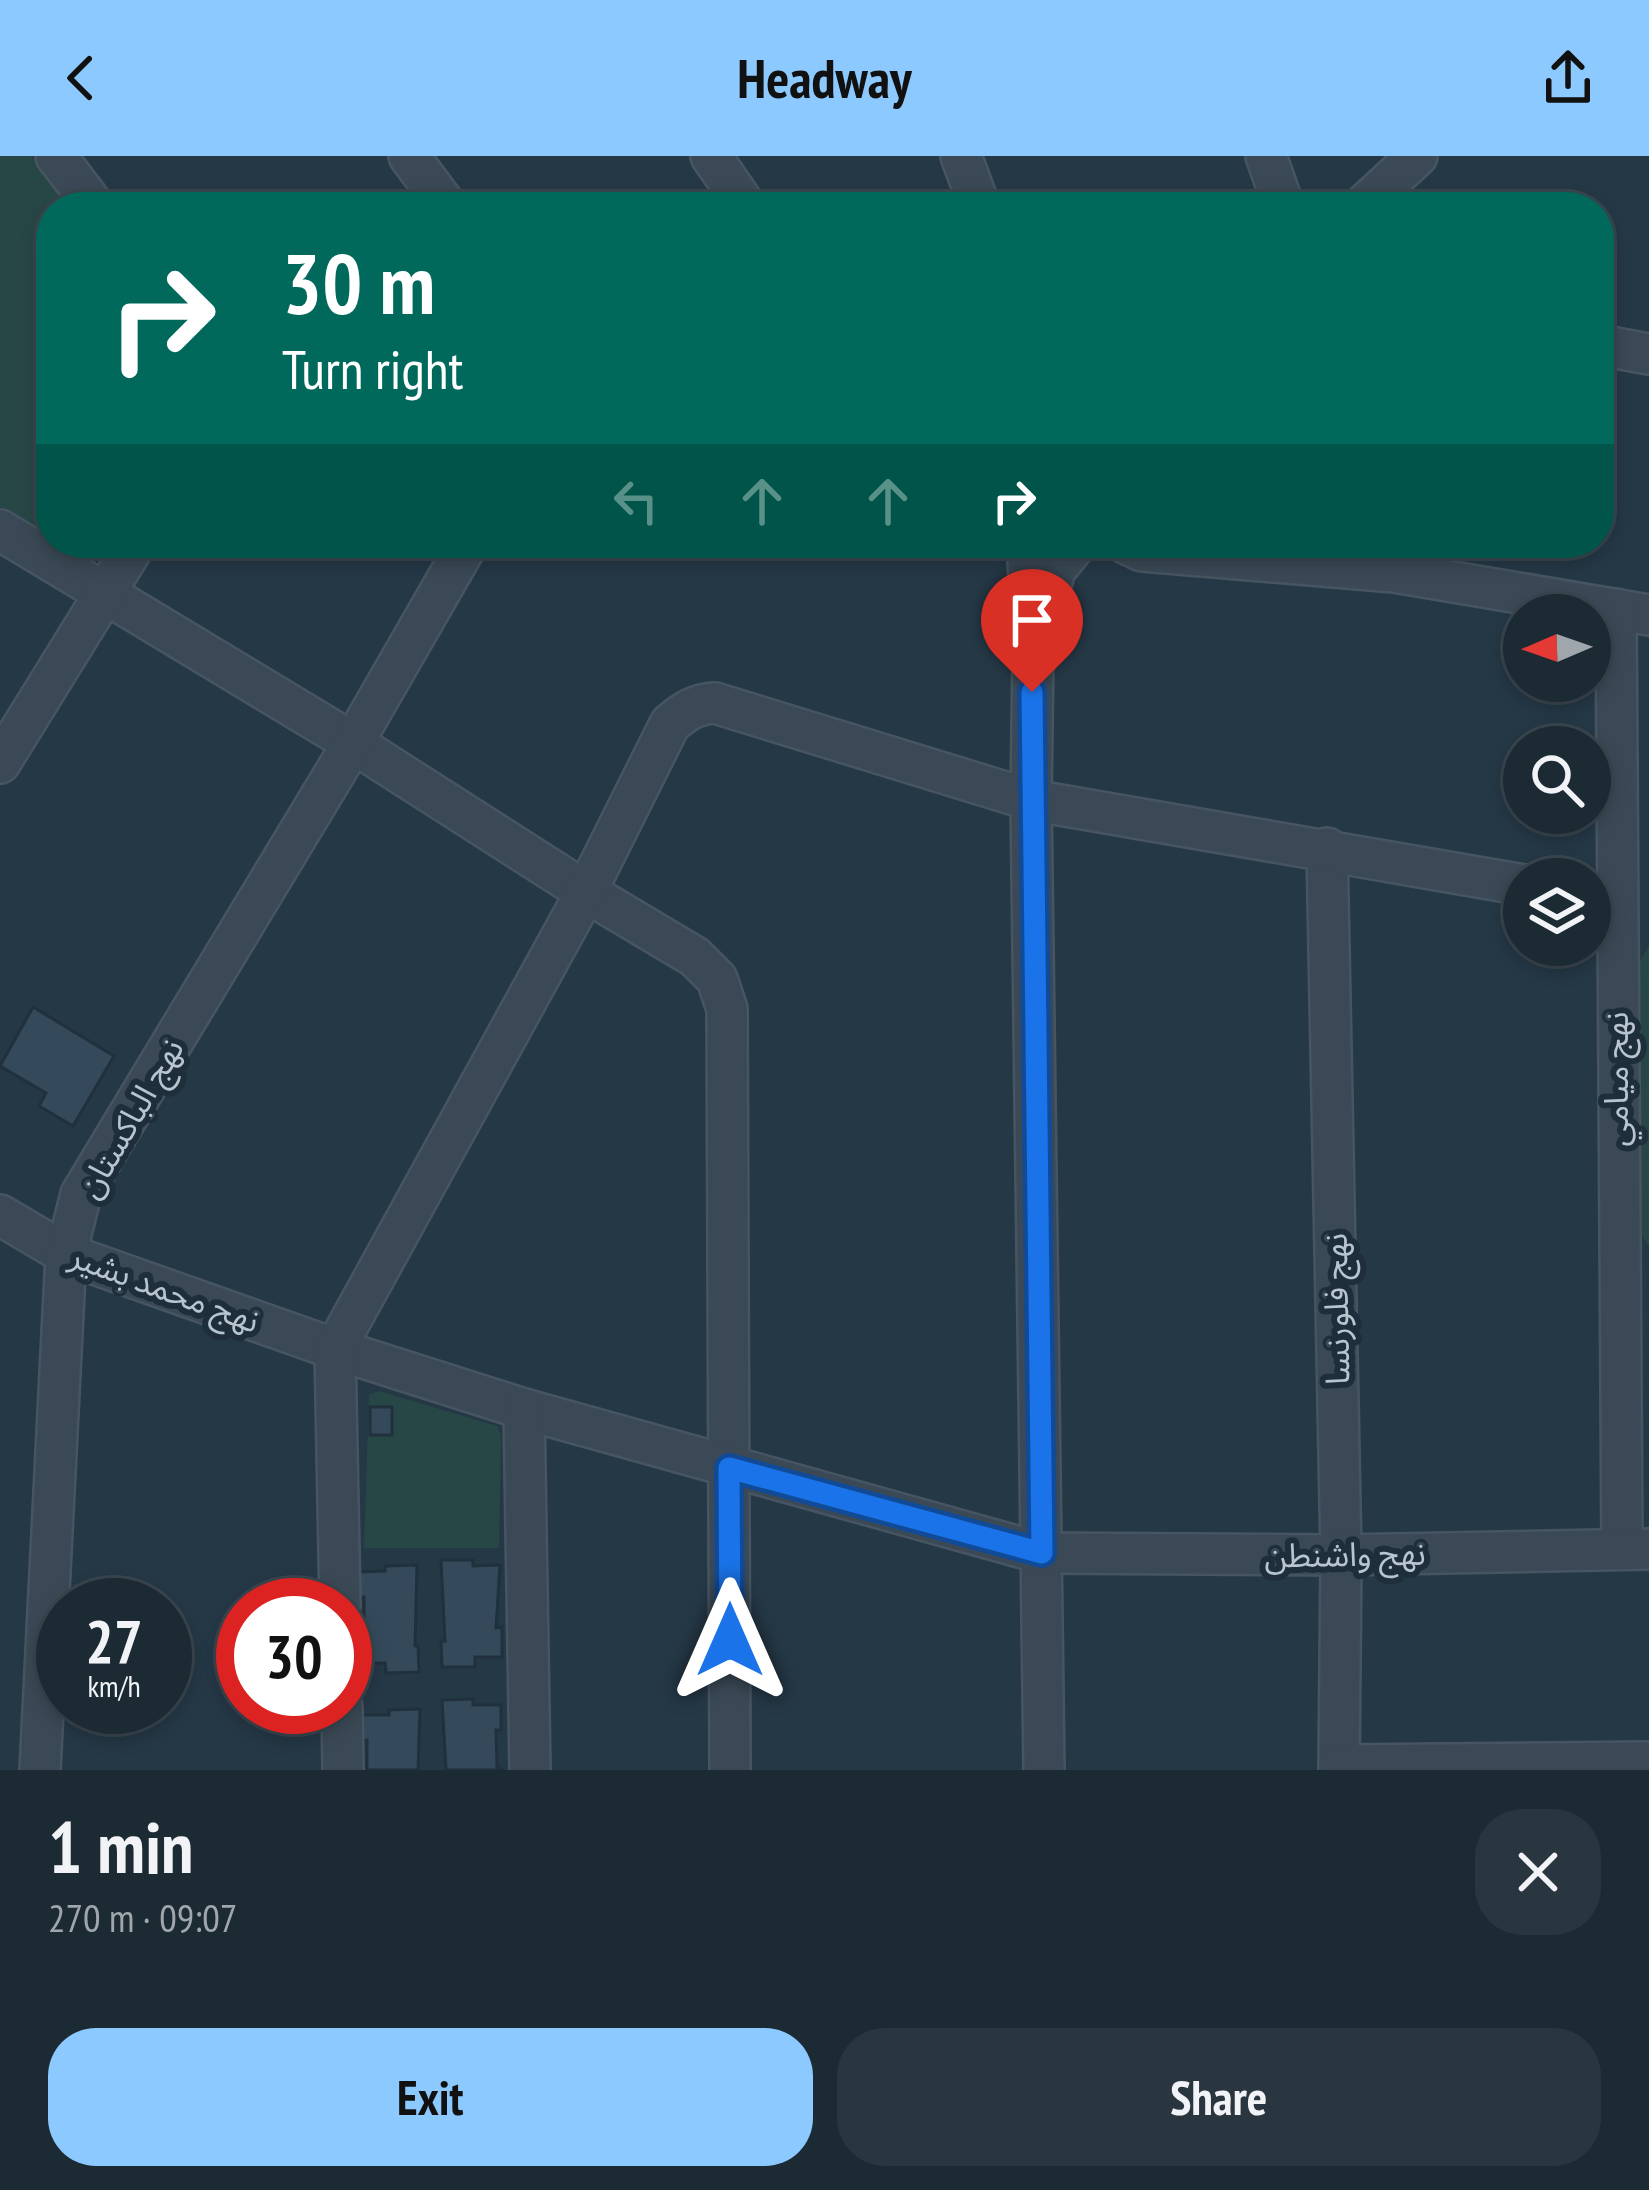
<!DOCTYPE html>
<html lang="en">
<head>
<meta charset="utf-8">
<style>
	:root { --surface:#1c2a34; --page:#293640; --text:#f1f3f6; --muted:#a0a7ac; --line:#3a464f; --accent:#8cc9ff }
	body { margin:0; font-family:"PT Sans Narrow","Noto Sans Arabic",sans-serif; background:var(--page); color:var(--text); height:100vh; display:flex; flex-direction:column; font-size:45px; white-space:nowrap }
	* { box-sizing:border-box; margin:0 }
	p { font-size:39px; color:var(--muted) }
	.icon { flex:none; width:66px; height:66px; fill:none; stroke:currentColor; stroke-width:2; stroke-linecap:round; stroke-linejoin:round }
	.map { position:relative; height:1614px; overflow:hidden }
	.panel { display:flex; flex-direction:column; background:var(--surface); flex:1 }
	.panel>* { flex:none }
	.banner { position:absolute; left:36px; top:36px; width:1578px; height:366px; border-radius:48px; box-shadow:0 6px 18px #0003,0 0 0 3px var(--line); background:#00695c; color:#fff; overflow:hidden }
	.needle { width:78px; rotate:268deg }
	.buttons { position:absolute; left:1503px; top:438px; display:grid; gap:24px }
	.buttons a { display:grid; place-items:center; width:108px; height:108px; border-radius:50%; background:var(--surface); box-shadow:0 6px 18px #0003,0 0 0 3px var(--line); font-size:60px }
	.speed { position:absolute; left:36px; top:1422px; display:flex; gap:24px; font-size:60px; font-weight:700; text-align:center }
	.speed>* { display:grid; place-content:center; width:156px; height:156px; border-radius:50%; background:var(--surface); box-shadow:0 6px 18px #0003,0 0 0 3px var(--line); line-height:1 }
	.speed small { font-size:30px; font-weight:400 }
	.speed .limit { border:18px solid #d22; background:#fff; color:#111 }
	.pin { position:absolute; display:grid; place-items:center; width:102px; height:102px; color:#fff; margin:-123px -51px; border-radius:50% 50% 50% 0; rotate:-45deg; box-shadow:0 0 12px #0007 }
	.pin .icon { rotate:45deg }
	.me { position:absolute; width:132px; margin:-66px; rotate:0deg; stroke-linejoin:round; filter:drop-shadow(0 0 9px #0008) }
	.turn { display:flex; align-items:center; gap:42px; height:252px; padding:0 48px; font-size:54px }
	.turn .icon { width:156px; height:156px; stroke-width:2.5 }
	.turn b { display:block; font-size:84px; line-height:102px }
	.lanes { display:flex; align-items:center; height:114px; padding:0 48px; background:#0003; justify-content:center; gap:60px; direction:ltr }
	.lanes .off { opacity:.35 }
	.round { display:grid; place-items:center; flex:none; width:126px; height:126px; border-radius:48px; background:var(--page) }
	.summary { display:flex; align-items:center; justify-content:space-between; height:204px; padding:0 48px }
	h1 { font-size:72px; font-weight:800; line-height:90px }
	.cta { display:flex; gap:24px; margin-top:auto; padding:24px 48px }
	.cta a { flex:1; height:138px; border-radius:48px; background:var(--accent); color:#111; font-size:48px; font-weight:800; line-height:138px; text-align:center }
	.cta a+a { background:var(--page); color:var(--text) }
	header { display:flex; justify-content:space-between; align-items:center; height:156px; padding:0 48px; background:var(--accent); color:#111; font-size:54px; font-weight:800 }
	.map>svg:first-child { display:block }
</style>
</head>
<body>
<header><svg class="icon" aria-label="back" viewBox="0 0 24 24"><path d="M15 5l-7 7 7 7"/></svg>Headway<svg class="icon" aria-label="share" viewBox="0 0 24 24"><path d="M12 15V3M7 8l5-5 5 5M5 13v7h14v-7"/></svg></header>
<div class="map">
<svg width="1649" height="1614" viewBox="0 0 1649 1614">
	<rect width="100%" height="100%" fill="#253846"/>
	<g fill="#274746">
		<path d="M 0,0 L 31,0 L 69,51 L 51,51 L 51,382 L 0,351 Z"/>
		<path d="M 1649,790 L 1649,1090 L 1635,1071 L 1632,818 Z"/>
		<path d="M 379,1235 L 497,1270 L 501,1279 L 499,1392 L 364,1392 L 369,1239 Z"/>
	</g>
	<g fill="#344a5b" stroke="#20303d" stroke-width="3">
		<path d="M 33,851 L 114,900 L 73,970 L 39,950 L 46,937 L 0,910 Z"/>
		<rect x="370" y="1251" width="22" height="28"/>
		<path d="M 441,1404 L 473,1404 L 473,1410 L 500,1409 L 496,1472 L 502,1471 L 502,1501 L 475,1501 L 475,1511 L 442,1511 L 441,1485 L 445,1485 Z"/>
		<path d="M 417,1409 L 415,1490 L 418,1490 L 419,1516 L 386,1517 L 385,1507 L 358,1507 L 358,1478 L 364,1478 L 364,1441 L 358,1441 L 358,1416 L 385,1415 L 385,1410 Z"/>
		<path d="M 473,1543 L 473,1549 L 501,1549 L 501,1574 L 496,1574 L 497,1611 L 503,1614 L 446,1614 L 442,1544 Z"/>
		<path d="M 420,1553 L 418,1614 L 367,1614 L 367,1584 L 362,1585 L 361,1559 L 389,1559 L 389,1554 Z"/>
	</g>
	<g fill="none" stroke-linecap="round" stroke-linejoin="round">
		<g stroke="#465561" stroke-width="44">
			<g id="minor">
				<path d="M 56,0 L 95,51"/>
				<path d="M 409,0 L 447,51"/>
				<path d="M 711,0 L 746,51"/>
				<path d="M 961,0 L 980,51"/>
				<path d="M 1266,0 L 1284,51"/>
				<path d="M 1362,51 L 1417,0"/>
				<path d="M 1599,189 L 1649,198"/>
				<path d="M 0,374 L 353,587 L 586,736 L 695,801 L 717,823 L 727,853 L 730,1614"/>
				<path d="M 1027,387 L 1033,499 L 1031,644 L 1044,1614"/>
				<path d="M 1125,387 L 1142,395 L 1394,416 L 1649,459"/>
				<path d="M 1616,453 L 1622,1392"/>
				<path d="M 1043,459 L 1055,414 L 1077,387"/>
				<path d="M 0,607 L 136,387"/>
				<path d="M 1327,692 L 1341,1399 L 1339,1614"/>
				<path d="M 0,1059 L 66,1098 L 335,1193 L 524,1253 L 1041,1397 L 1341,1399 L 1649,1393"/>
				<path d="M 524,1253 L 530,1614"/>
				<path d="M 340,1449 L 335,1193 L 586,736 L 670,568 C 685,555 696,548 715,547 L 1031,644 L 1524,729"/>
				<path d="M 342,1551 L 343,1614"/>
				<path d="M 1339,1609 L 1649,1606"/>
				<path d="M 40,1614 L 66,1098 L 81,1038 L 353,587 L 468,387"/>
			</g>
		</g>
		<use href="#minor" stroke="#3a4955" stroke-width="39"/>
	</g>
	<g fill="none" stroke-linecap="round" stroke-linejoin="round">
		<g stroke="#114b97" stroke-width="30">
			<path id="route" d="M 730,1484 L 729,1312 L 1042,1397 L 1032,536"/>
		</g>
		<use href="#route" stroke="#1a73e8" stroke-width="21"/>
	</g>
	<g text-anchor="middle" stroke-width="12" stroke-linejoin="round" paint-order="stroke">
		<g font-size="33" fill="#b8c4ce" stroke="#1e2e3b">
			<text transform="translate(1616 923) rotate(-90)" y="12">نهج ميامي</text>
			<text transform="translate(130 962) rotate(-60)" y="12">نهج الباكستان</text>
			<text transform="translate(165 1132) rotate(20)" y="12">نهج محمد بشير</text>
			<text transform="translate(1336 1153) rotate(-91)" y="12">نهج فلورنسا</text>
			<text transform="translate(1345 1398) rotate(-1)" y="12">نهج واشنطن</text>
		</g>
	</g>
</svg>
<div class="buttons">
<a><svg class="needle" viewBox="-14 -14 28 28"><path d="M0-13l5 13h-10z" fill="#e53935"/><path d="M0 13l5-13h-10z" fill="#a0a7ac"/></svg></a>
<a><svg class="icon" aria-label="search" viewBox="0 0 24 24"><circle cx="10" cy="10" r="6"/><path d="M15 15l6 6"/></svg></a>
<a><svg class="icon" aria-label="layers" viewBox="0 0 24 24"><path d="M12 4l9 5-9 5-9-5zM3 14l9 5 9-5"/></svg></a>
</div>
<div class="speed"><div>27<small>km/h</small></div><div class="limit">30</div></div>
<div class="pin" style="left:1032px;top:536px;background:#d93025"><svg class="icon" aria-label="arrive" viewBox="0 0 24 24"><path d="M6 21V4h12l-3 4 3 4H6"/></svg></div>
<svg class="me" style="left:730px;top:1484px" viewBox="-20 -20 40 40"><path d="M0-17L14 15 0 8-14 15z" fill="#1a73e8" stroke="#fff" stroke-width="4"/></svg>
<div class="banner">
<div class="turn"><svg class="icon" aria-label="right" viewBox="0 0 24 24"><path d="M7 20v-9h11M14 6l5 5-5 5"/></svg><div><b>30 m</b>Turn right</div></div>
<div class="lanes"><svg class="icon off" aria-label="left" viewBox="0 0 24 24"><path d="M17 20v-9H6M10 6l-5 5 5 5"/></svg><svg class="icon off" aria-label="ahead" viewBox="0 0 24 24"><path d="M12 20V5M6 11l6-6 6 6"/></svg><svg class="icon off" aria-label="ahead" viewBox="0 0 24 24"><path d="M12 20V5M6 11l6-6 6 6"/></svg><svg class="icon" aria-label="right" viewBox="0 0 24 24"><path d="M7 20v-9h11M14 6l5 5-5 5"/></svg></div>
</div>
</div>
<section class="panel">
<div class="summary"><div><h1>1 min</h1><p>270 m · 09:07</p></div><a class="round"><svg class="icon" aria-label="close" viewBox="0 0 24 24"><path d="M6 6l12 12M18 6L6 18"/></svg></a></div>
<div class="cta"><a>Exit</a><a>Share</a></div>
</section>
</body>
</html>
